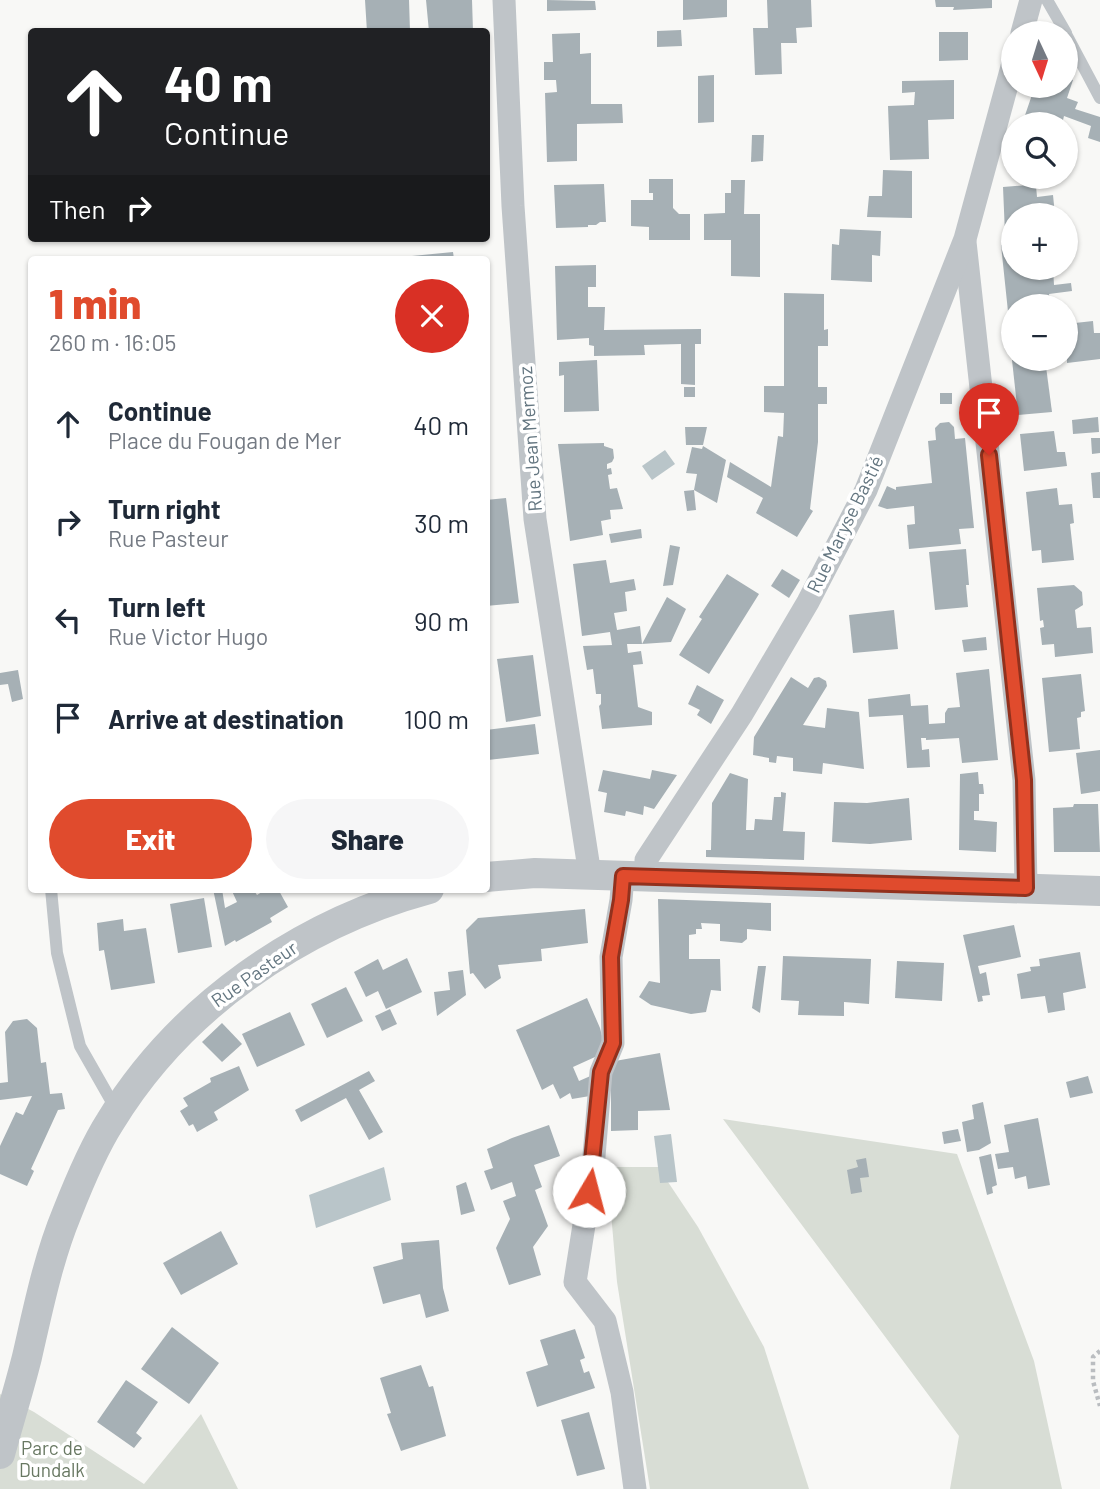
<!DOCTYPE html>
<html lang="en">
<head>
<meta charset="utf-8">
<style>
	:root { --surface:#fff; --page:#f6f6f7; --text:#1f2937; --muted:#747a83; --accent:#e04b2d }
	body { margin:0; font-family:Barlow,sans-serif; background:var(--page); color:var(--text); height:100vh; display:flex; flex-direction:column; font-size:26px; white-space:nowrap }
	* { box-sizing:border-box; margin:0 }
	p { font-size:23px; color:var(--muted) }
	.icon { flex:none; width:38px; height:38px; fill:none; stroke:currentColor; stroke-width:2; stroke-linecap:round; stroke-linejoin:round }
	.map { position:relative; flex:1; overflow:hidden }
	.drawer { position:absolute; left:28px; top:256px; width:462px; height:637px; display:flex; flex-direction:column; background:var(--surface); border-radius:7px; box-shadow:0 2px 5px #0004 }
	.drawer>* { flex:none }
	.hud { position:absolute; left:28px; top:28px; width:462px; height:214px; border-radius:7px; box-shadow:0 2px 5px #0004; background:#202124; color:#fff; overflow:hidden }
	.needle { width:46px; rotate:176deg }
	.fabs { position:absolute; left:1001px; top:21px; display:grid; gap:14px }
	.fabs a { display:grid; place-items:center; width:77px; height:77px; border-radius:50%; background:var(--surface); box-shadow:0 2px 5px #0004; font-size:35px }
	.pin { position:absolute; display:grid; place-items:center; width:60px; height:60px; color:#fff; margin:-72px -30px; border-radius:50% 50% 50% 0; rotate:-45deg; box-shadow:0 0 7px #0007 }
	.pin .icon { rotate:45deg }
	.me { position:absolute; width:77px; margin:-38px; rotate:8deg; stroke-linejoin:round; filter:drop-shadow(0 0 5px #0008) }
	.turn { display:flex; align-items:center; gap:24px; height:147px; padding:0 21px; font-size:32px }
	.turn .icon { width:91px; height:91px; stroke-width:2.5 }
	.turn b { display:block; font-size:49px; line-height:60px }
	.then { display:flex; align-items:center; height:66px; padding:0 21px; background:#0003; gap:14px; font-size:26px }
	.round { display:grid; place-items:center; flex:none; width:74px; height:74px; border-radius:37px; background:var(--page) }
	.headline { display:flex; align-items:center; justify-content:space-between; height:119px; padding:0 21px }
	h1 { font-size:42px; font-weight:800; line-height:52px; color:var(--accent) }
	.cta { display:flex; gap:14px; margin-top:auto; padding:14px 21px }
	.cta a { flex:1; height:80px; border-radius:42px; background:var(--accent); color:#fff; font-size:28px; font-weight:800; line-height:80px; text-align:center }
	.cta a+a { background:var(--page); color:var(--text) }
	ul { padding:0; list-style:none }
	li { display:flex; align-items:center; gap:21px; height:98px; padding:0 21px }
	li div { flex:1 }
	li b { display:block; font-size:26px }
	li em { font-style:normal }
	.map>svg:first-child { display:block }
</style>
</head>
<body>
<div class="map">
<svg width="1100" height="1489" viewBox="0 0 1100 1489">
	<rect width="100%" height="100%" fill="#f8f8f6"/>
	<g fill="#d8ddd5">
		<path d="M 723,1119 L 957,1154 L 1034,1361 L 1062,1489 L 950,1489 L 959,1436 Z"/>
		<path d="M 607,1167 L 658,1167 L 698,1227 L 764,1347 L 809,1489 L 650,1489 L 617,1282 Z"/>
		<path d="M 0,1394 L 34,1412 L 144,1484 L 201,1414 L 238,1489 L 0,1489 Z"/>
	</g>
	<g fill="#b9c5c9">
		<path d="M 665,450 L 675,464 L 652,480 L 642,466 Z"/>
		<path d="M 671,1134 L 677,1182 L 660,1183 L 654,1136 Z"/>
		<path d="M 384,1167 L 391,1200 L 316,1228 L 309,1195 Z"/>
	</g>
	<g fill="#a6b0b5">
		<path d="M 365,0 L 409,0 L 410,32 L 367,32 Z"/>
		<path d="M 426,0 L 472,0 L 473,32 L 429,32 Z"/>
		<path d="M 547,0 L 595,1 L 596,10 L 547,11 Z"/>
		<path d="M 683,0 L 727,0 L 727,17 L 683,20 Z"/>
		<path d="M 767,0 L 811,0 L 812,27 L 796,28 L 797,43 L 781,43 L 782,74 L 755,75 L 753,28 L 768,28 Z"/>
		<path d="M 935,0 L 992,0 L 992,8 L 953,10 L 954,7 L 936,7 Z"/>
		<path d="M 681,30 L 682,46 L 657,47 L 657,31 Z"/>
		<path d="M 939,32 L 968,32 L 968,60 L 939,61 Z"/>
		<path d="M 580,33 L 580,54 L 591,53 L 591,104 L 622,104 L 623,123 L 577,124 L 577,161 L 547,162 L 545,93 L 557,92 L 556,80 L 544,80 L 544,62 L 553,62 L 552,34 Z"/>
		<path d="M 714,75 L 714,122 L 698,123 L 698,76 Z"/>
		<path d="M 1066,78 L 1073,80 L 1067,98 L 1078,102 L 1075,109 L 1100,117 L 1100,142 L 1088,138 L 1091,126 L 1064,116 L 1062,124 L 1022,124 L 1035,86 L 1066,86 Z"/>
		<path d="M 954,80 L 954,119 L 928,120 L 929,159 L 890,160 L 888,106 L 914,105 L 915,92 L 902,93 L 902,81 Z"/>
		<path d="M 752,135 L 764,135 L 763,161 L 751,162 Z"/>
		<path d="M 883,170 L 912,171 L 912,218 L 867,217 L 869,196 L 882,196 Z"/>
		<path d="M 649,179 L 673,179 L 673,208 L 679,214 L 690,214 L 690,240 L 649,240 L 649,227 L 631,226 L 631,200 L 653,200 L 653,193 L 649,193 Z"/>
		<path d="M 731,180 L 745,180 L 744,214 L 760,214 L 760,277 L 731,276 L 731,240 L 704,240 L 704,214 L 725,213 L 725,193 L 731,193 Z"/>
		<path d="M 604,184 L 606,222 L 600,222 L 596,225 L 588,225 L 588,227 L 556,228 L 554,185 Z"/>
		<path d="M 1029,185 L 1036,186 L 1037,197 L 1053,195 L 1055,215 L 1013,215 L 1013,234 L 1005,234 L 1003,187 Z"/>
		<path d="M 840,229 L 881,231 L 880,256 L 872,255 L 872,282 L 831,280 L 832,244 L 839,245 Z"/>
		<path d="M 1013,243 L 1013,268 L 1053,268 L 1054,285 L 1071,283 L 1072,291 L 1049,294 L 1051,306 L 1013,306 L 1013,340 L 1011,340 L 1001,245 Z"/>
		<path d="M 453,252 L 454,259 L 412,259 L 412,256 Z"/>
		<path d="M 596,265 L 596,287 L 588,287 L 588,307 L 605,307 L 604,330 L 701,329 L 701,344 L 695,344 L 695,385 L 681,384 L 681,344 L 644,345 L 645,355 L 594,356 L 594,346 L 589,345 L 589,338 L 557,340 L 555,266 Z"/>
		<path d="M 784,293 L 824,294 L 824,330 L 828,329 L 828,346 L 818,346 L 818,387 L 827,387 L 827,404 L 818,404 L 818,442 L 810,509 L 813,511 L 797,537 L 756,513 L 763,498 L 727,477 L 730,462 L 771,487 L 778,436 L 783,437 L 784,413 L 764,412 L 764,386 L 784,386 Z"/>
		<path d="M 1093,321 L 1094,333 L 1100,333 L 1100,359 L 1067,363 L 1066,324 Z"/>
		<path d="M 1021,359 L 1045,359 L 1052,412 L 1018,415 L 1012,360 Z"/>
		<path d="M 597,360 L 599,411 L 564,412 L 564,375 L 559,376 L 559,362 Z"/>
		<rect x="684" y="387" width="11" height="10"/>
		<rect x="940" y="393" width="12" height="11"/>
		<path d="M 1098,417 L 1099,432 L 1073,434 L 1072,420 Z"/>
		<path d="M 949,422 L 954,427 L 955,439 L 965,438 L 974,528 L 959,529 L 961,544 L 909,549 L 907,525 L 915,524 L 914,506 L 887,509 L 878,506 L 887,486 L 896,490 L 896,487 L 932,483 L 928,441 L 936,440 L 935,428 L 940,423 Z"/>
		<path d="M 685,427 L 707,427 L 703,445 L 686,445 Z"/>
		<path d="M 1054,431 L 1057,452 L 1065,452 L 1067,466 L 1024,471 L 1020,434 Z"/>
		<path d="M 1091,438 L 1100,438 L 1100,453 L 1092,454 Z"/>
		<path d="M 604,443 L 604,446 L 613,449 L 614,458 L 612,462 L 607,464 L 607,469 L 611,468 L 612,474 L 608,475 L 610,489 L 617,488 L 623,509 L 610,510 L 611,519 L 601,521 L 603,535 L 570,541 L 558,444 Z"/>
		<path d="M 703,446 L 726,460 L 717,503 L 694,490 L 696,510 L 687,511 L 684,491 L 694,490 L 697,474 L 686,473 L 692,447 L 702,449 Z"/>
		<path d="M 1100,472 L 1100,498 L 1093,498 L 1091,473 Z"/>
		<path d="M 1057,488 L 1059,505 L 1072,504 L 1074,523 L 1070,524 L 1074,560 L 1042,563 L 1041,550 L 1032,551 L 1026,492 Z"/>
		<path d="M 506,498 L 519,603 L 486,606 L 486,500 Z"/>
		<path d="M 641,529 L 642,538 L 611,543 L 609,534 Z"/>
		<path d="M 670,545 L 680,547 L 673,585 L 663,586 Z"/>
		<path d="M 966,549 L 969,585 L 966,585 L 968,607 L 935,610 L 929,552 Z"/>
		<path d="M 606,560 L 610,583 L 634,579 L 636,590 L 625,592 L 627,611 L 614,613 L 617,630 L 640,626 L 642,644 L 627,644 L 628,653 L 641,651 L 643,664 L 633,665 L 638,707 L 652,712 L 652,725 L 602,729 L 599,706 L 601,704 L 601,694 L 596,694 L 593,669 L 587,670 L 583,646 L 612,645 L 610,632 L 582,636 L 573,564 Z"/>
		<path d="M 782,569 L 800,580 L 789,598 L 771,586 Z"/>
		<path d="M 727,574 L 759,594 L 709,674 L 679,655 L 702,619 L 699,617 Z"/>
		<path d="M 1074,585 L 1082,592 L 1083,605 L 1075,610 L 1077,628 L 1091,627 L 1093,653 L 1055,657 L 1054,644 L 1042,645 L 1040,628 L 1044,627 L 1043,620 L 1040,621 L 1037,588 Z"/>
		<path d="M 667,597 L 686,609 L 671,642 L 642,644 Z"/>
		<path d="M 894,610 L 898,649 L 853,653 L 849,615 Z"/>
		<path d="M 986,637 L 987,650 L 964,652 L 962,640 Z"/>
		<path d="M 533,655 L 541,716 L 506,722 L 497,659 Z"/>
		<path d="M 989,669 L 998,760 L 962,763 L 959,738 L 926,740 L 926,738 L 921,738 L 922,750 L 929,749 L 930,767 L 907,768 L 903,715 L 869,717 L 868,699 L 910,694 L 911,706 L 928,705 L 929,724 L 945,723 L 945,713 L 948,708 L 960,707 L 956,673 Z"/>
		<path d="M 18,670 L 23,699 L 12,702 L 8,684 L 0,685 L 0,673 Z"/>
		<path d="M 1081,674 L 1085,711 L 1081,712 L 1081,717 L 1077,718 L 1080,749 L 1049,752 L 1042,678 Z"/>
		<path d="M 791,677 L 808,688 L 814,678 L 819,677 L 826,681 L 827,686 L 803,725 L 825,728 L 827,708 L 859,712 L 864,769 L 823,763 L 822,774 L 793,771 L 793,758 L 777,756 L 776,763 L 769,762 L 769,758 L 753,755 L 754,737 Z"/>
		<path d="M 697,685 L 724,700 L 711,724 L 697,715 L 700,710 L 688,704 Z"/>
		<path d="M 535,724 L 539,754 L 488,760 L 486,730 Z"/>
		<path d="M 1100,750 L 1100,791 L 1081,794 L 1076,753 Z"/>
		<path d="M 603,770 L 650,779 L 652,770 L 677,775 L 654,809 L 644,806 L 643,815 L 626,811 L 625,816 L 604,812 L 607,793 L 598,791 Z"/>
		<path d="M 978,772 L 979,784 L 983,784 L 984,794 L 979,794 L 979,811 L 974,811 L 974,820 L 997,822 L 996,852 L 959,850 L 960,774 Z"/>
		<path d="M 730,773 L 748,779 L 746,830 L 754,830 L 755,819 L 772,820 L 774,797 L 781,797 L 781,792 L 786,793 L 783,831 L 805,832 L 804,860 L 706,857 L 706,850 L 711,850 L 712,803 Z"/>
		<path d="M 909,798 L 912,840 L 870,844 L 832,842 L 834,802 L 867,803 Z"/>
		<path d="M 1074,804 L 1098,804 L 1100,852 L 1054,852 L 1053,808 L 1073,807 Z"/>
		<path d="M 213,889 L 222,889 L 225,908 L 237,902 L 231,889 L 253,889 L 257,895 L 267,889 L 278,889 L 288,907 L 270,918 L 272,922 L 236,942 L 235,940 L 225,946 Z"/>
		<path d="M 204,898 L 212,947 L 178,953 L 170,904 Z"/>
		<path d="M 658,899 L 771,903 L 771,931 L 747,929 L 747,939 L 742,943 L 720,941 L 720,924 L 701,923 L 702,929 L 696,929 L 696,934 L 689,935 L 689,959 L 720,959 L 721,991 L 711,990 L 706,1012 L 691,1014 L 651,1005 L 639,997 L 649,981 L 660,983 Z"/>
		<path d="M 585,909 L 588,943 L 541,949 L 542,961 L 498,965 L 501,978 L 485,989 L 473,973 L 470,974 L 466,930 L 478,918 Z"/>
		<path d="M 123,919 L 124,931 L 146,928 L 155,983 L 111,990 L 104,950 L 99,951 L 97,923 Z"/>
		<path d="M 1014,925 L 1021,957 L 978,966 L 980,974 L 986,972 L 990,995 L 982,996 L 983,1001 L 978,1002 L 963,935 Z"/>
		<path d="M 1080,952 L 1086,988 L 1063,993 L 1065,1010 L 1048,1013 L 1045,996 L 1021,999 L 1017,974 L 1031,971 L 1030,967 L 1040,966 L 1039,959 Z"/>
		<path d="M 783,956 L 871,959 L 869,1004 L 844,1002 L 844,1016 L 798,1015 L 799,1001 L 781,1000 Z"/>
		<path d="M 407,958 L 422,992 L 386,1009 L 378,991 L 366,997 L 354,972 L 378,959 L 383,970 Z"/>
		<path d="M 897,961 L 944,963 L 942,1001 L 895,998 Z"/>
		<path d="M 758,966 L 766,966 L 760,1013 L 752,1008 Z"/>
		<path d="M 463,970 L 466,995 L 437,1016 L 434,992 L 450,990 L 448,972 Z"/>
		<path d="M 346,987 L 363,1021 L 327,1038 L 311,1004 Z"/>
		<path d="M 587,998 L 600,1028 L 606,1052 L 573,1067 L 579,1081 L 595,1074 L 596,1095 L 572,1099 L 570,1093 L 560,1099 L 553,1084 L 542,1090 L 516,1030 Z"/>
		<path d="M 390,1009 L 397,1024 L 382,1031 L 375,1016 Z"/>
		<path d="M 290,1012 L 305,1045 L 257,1067 L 242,1034 Z"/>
		<path d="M 27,1019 L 37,1028 L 41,1063 L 46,1062 L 50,1094 L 62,1093 L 65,1109 L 58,1110 L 31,1169 L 34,1171 L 27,1186 L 0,1174 L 0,1146 L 16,1112 L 23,1115 L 32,1096 L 0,1100 L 0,1083 L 8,1082 L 5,1032 L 13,1021 Z"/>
		<path d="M 222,1023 L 242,1044 L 222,1062 L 202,1042 Z"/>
		<path d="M 660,1053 L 670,1110 L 638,1111 L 638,1130 L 611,1131 L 611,1069 L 615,1061 Z"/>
		<path d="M 239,1066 L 249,1090 L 214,1112 L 218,1120 L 197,1132 L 193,1124 L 189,1126 L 180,1111 L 188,1106 L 183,1098 L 211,1082 L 210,1078 Z"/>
		<path d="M 369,1071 L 375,1081 L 359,1090 L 383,1132 L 369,1140 L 346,1098 L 301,1122 L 295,1110 Z"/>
		<path d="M 1088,1076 L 1093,1093 L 1070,1098 L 1066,1082 Z"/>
		<path d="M 983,1102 L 991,1143 L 979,1150 L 967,1152 L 962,1122 L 974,1119 L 972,1105 Z"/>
		<path d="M 1038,1118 L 1050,1185 L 1028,1189 L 1026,1176 L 1015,1179 L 1013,1167 L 998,1169 L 995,1154 L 1009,1152 L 1004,1125 Z"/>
		<path d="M 549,1125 L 560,1156 L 534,1165 L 542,1187 L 535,1190 L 548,1226 L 533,1247 L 541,1275 L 509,1285 L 496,1248 L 510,1219 L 503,1201 L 516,1196 L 512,1182 L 491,1190 L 484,1171 L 493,1168 L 487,1149 L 512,1138 Z"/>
		<path d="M 958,1129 L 961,1141 L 944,1144 L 942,1132 Z"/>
		<path d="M 991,1154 L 997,1185 L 992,1187 L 993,1193 L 987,1195 L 979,1157 Z"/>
		<path d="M 866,1158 L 869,1177 L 860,1178 L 862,1192 L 851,1194 L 847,1170 L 858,1167 L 856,1160 Z"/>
		<path d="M 466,1182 L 475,1211 L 461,1215 L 456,1186 Z"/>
		<path d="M 221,1231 L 238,1264 L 181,1295 L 163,1263 Z"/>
		<path d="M 439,1240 L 443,1288 L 449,1311 L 426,1318 L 420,1294 L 383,1304 L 373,1267 L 403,1259 L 401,1243 Z"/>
		<path d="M 172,1327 L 219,1363 L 189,1404 L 141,1369 Z"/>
		<path d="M 575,1329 L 585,1358 L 580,1360 L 584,1373 L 589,1371 L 595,1388 L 537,1407 L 526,1372 L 548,1365 L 540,1340 Z"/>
		<path d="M 421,1365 L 429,1387 L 433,1386 L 446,1436 L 401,1451 L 387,1414 L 391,1413 L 380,1378 Z"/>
		<path d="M 126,1380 L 158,1402 L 136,1433 L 142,1438 L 134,1448 L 97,1422 Z"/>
		<path d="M 589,1412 L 605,1469 L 577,1476 L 561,1420 Z"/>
	</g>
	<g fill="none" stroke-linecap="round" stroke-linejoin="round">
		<path stroke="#babdc0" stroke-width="4.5" stroke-dasharray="3.5 3.5" stroke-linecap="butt" d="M 1100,1351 L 1093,1357 L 1093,1381 L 1100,1406"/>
		<g stroke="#bfc4c8" stroke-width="12">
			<path d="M 1047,0 L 1066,33"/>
			<path d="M 1066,34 L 1100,98"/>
			<path d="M 51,889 L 57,953 L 80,1046 L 117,1111"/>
		</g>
		<g stroke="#bfc4c8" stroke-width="23">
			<path d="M 504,0 L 513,206 L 535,519 L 590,875"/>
			<path d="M 1022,33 L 1031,0"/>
			<path d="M 965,242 L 1024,780 L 1026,888"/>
			<path d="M 623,876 L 621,900 L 611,957 L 613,1043 L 601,1072 L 593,1168 L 575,1282 L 605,1321 L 622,1392 L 635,1489"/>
			<path d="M 648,876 L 646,860 L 742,714 L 808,602 L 866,490 L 965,239 L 1013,63"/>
		</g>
		<g stroke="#bfc4c8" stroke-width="30">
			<path d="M 486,877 L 535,873 L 1100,891"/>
			<path d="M 0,1454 C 9,1421 19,1389 27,1357 C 38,1309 48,1259 67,1213 C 78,1185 94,1147 110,1122 C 180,1007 300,924 429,889"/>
		</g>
	</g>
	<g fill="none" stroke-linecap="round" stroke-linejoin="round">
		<g stroke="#92311d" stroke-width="18">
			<path id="route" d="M 589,1191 L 601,1072 L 613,1043 L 611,957 L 621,900 L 623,876 L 1026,888 L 1024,780 L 989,455"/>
		</g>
		<use href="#route" stroke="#e04b2d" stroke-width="12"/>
	</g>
	<g text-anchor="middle" stroke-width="7" stroke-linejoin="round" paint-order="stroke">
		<g font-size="19" fill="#647680" stroke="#fff">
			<text transform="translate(530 439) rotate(-94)" y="7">Rue Jean Mermoz</text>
			<text transform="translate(845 524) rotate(-64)" y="7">Rue Maryse Bastié</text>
			<text transform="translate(254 974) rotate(-35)" y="7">Rue Pasteur</text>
		</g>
		<g font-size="19" fill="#687862" stroke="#fff">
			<text x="52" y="1455">Parc de<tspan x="52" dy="22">Dundalk</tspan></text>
		</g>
	</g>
</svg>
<div class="fabs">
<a><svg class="needle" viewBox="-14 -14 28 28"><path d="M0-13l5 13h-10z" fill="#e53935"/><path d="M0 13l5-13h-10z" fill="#747a83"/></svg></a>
<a><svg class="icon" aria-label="search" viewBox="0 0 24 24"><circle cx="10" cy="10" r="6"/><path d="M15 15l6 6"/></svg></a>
<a>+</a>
<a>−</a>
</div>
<div class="pin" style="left:989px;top:455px;background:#d93025"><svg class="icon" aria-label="arrive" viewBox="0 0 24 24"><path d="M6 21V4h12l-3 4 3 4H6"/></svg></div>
<svg class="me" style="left:589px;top:1191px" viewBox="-20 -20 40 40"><circle r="19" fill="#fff"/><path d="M0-13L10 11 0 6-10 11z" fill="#e04b2d"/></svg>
<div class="hud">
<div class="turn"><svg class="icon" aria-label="ahead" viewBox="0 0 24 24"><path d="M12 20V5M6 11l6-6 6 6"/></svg><div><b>40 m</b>Continue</div></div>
<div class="then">Then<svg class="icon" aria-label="right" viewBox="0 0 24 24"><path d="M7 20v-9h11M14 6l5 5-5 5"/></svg></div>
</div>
<section class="drawer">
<div class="headline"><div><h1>1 min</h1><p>260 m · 16:05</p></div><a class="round" style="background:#d93025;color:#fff"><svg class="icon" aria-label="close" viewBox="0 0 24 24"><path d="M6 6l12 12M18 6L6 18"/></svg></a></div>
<ul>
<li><svg class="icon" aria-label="ahead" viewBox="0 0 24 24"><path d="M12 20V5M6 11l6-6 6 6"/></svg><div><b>Continue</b><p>Place du Fougan de Mer</p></div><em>40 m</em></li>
<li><svg class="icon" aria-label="right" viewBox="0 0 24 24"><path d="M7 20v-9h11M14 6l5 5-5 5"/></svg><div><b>Turn right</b><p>Rue Pasteur</p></div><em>30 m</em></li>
<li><svg class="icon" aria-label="left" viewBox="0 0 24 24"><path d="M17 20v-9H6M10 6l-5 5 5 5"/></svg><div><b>Turn left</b><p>Rue Victor Hugo</p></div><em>90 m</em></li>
<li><svg class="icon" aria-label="arrive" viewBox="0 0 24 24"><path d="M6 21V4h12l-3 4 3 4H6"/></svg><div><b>Arrive at destination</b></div><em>100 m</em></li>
</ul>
<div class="cta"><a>Exit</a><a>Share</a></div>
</section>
</div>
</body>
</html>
